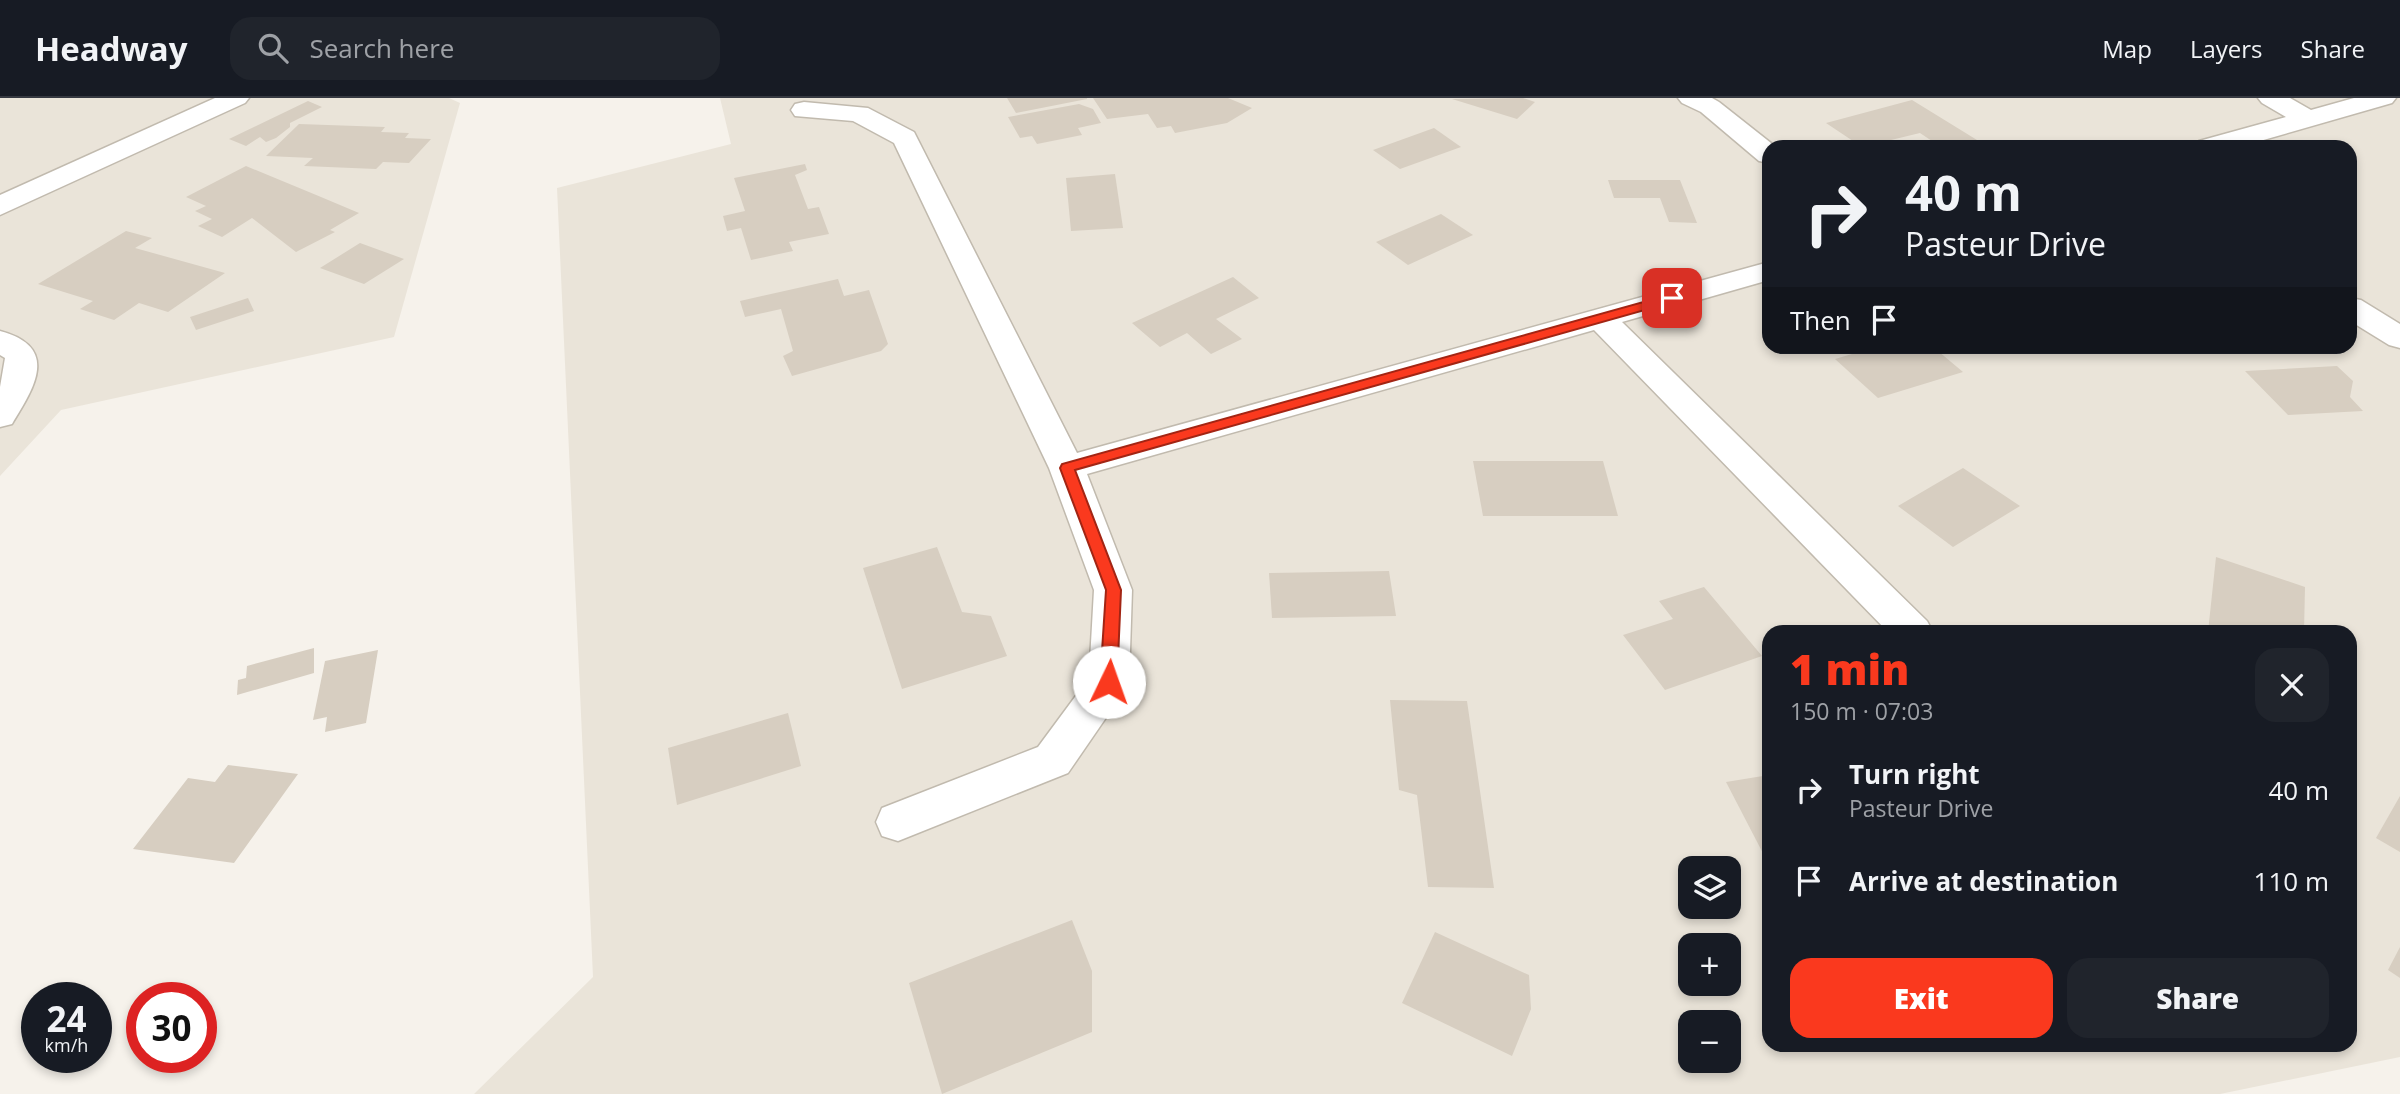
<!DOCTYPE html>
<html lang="en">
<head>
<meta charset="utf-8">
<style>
	:root { --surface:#171b24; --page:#20242c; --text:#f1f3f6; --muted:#9ea1a6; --line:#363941; --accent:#fa391e }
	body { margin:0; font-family:"Open Sans",sans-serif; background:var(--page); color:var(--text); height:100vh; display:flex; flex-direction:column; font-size:26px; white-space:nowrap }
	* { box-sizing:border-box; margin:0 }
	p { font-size:23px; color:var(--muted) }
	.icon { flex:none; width:38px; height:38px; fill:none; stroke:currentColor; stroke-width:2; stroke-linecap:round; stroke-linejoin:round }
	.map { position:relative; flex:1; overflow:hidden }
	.sheet { position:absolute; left:1762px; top:527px; width:595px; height:427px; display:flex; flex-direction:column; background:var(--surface); border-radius:21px; box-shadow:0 4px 10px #0003 }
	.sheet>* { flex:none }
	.banner { position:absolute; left:1762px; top:42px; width:595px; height:214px; border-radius:21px; box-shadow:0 4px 10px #0003; background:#171b24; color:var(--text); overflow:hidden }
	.controls { position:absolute; left:1678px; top:758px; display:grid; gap:14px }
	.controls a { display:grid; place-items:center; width:63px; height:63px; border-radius:14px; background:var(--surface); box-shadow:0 4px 10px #0003; font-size:35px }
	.speed { position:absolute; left:21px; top:884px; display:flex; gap:14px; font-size:35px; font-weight:700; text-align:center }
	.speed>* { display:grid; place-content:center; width:91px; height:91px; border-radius:50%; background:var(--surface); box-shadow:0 4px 10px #0003; line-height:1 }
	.speed small { font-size:18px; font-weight:400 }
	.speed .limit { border:10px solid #d22; background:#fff; color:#111 }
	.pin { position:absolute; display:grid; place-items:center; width:60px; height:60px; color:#fff; margin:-30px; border-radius:14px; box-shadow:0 4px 10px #0006 }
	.me { position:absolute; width:77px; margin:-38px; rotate:3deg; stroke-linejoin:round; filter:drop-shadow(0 0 5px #0008) }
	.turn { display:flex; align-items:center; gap:24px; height:147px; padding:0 28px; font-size:32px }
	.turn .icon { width:91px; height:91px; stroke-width:2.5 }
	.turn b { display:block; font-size:49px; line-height:60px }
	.then { display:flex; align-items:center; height:66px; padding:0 28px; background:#0003; gap:14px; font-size:26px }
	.round { display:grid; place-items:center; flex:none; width:74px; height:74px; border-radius:21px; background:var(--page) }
	.summary { display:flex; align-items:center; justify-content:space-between; height:119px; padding:0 28px }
	h1 { font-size:42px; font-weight:800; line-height:52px; color:var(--accent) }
	.primary-button { display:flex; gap:14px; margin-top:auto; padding:14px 28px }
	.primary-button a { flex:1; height:80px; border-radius:21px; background:var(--accent); color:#fff; font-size:28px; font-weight:800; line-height:80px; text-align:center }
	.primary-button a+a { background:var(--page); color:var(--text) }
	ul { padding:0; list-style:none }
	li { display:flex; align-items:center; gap:21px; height:91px; padding:0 28px }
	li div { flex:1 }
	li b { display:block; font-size:26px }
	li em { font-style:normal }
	header { display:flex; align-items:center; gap:42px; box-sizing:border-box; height:98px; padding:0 35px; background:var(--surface); border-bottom:2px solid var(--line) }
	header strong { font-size:33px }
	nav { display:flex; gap:38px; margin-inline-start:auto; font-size:24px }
	.search { width:490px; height:63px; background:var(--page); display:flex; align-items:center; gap:18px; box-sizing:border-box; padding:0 24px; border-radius:21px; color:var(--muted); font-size:26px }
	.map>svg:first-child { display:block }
</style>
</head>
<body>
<header>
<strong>Headway</strong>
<div class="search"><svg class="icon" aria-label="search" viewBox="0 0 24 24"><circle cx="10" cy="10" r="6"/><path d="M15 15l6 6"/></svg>Search here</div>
<nav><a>Map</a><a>Layers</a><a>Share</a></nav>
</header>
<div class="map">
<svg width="2400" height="996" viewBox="0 0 2400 996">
	<rect width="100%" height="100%" fill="#f6f2eb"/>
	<g fill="#eae4d9" fill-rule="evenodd">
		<path d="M 0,0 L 449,0 L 460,5 L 394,239 L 61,312 L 0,378 Z"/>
		<path d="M 720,0 L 2400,0 L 2400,959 L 2220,996 L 474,996 L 593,879 L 557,90 L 731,46 ZM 1769,49 L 2350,49 L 2350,248 L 1769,248 ZM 1769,534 L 2350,534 L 2350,947 L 1769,947 ZM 1690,770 L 1729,770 L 1729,808 L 1690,808 ZM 1690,847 L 1729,847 L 1729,886 L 1690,886 ZM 1690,924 L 1729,924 L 1729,962 L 1690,962 Z"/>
	</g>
	<g fill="#d7cec1">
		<path d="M 1007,0 L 1087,0 L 1087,1 L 1016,15 Z"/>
		<path d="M 1093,0 L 1228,0 L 1252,10 L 1227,25 L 1175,35 L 1171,28 L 1157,30 L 1148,16 L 1107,21 Z"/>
		<path d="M 1523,0 L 1535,4 L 1517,21 L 1452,1 Z"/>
		<path d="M 1912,2 L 1977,42 L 1953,49 L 1941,49 L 1920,35 L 1862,49 L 1826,25 Z"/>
		<path d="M 308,3 L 322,9 L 290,25 L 290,29 L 276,40 L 266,44 L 260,39 L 246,48 L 229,41 Z"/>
		<path d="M 1079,6 L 1093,11 L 1101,25 L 1078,30 L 1082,37 L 1037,46 L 1032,38 L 1020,40 L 1008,19 Z"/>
		<path d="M 299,26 L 385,29 L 381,34 L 409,35 L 405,40 L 431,41 L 409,65 L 383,64 L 376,71 L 304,68 L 313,60 L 266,58 Z"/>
		<path d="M 1434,30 L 1461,49 L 1400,71 L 1373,52 Z"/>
		<path d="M 805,66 L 807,72 L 795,77 L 808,111 L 819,109 L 829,136 L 789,144 L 793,153 L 751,162 L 741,130 L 727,133 L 723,118 L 745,113 L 734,80 Z"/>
		<path d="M 246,68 L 321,99 L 359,115 L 330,132 L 335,134 L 296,154 L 252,120 L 222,139 L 198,128 L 212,121 L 195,113 L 206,108 L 186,99 Z"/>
		<path d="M 1115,76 L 1123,130 L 1071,133 L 1066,80 Z"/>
		<path d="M 1608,82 L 1680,82 L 1697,125 L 1669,124 L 1660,100 L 1614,100 Z"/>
		<path d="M 1441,116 L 1473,137 L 1408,167 L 1376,144 Z"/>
		<path d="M 126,133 L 152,140 L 135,150 L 225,175 L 168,214 L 139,205 L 114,222 L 80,211 L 93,203 L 38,186 Z"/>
		<path d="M 360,145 L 404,161 L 364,186 L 320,170 Z"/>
		<path d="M 1233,179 L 1259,200 L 1216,221 L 1242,241 L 1211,256 L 1187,235 L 1160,249 L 1132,225 Z"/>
		<path d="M 838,181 L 844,198 L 869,192 L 888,246 L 881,253 L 792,278 L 783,258 L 793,253 L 781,211 L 745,219 L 740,203 Z"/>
		<path d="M 248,200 L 254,213 L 196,232 L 190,219 Z"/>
		<path d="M 1879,248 L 1932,248 L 1963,274 L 1878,300 L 1835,261 Z"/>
		<path d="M 2337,268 L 2353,283 L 2350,299 L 2363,313 L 2288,317 L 2245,273 Z"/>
		<path d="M 1473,363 L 1603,363 L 1618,418 L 1483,418 Z"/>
		<path d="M 1963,370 L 2020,408 L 1953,449 L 1898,408 Z"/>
		<path d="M 937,449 L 962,514 L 991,518 L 1007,558 L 902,591 L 863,470 Z"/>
		<path d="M 2216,459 L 2305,489 L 2304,534 L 2208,534 Z"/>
		<path d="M 1389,473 L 1396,518 L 1272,520 L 1269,475 Z"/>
		<path d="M 1704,489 L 1762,558 L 1665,592 L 1623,537 L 1673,521 L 1659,503 Z"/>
		<path d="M 314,550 L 314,575 L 237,597 L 238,582 L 246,580 L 247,568 Z"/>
		<path d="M 378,552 L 366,625 L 325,634 L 327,619 L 313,622 L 325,563 Z"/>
		<path d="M 1390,602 L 1467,603 L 1494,790 L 1428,789 L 1417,697 L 1399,692 Z"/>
		<path d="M 788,615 L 801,668 L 677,707 L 668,650 Z"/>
		<path d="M 228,667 L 298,676 L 234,765 L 133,751 L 188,680 L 215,684 Z"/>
		<path d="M 1769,677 L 1769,763 L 1767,763 L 1726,684 Z"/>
		<path d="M 2400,698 L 2400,754 L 2376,740 Z"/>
		<path d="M 1072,822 L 1092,873 L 1092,934 L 942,996 L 909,885 Z"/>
		<path d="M 1435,834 L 1529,877 L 1531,911 L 1512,958 L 1402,905 Z"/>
		<path d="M 2400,849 L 2400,880 L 2388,872 Z"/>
	</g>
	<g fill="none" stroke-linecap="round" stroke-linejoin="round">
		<g stroke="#c1baae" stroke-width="3">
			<g id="minor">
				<path d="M 215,0 L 249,0 L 245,5 L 0,117 L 0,97 Z"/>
				<path d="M 1678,0 L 1712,0 L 1719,4 L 1776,49 L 1769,49 L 1769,65 L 1759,63 L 1701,14 L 1682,5 Z"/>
				<path d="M 2258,0 L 2290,0 L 2311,12 L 2354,0 L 2396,0 L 2392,5 L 2239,49 L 2196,49 L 2199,43 L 2286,19 L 2262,5 Z"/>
				<path d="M 804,4 L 868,10 L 914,34 L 1077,355 L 1769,164 L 1769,182 L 1622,224 L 1927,523 L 1933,534 L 1888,534 L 1594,232 L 1087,376 L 1132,492 L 1129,584 L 1123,595 L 1068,675 L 898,743 L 882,738 L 876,724 L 882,710 L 1038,649 L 1089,580 L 1094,492 L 1049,370 L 894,45 L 853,23 L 795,18 L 791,12 L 795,6 Z"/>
				<path d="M 2350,200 L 2361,202 L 2400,226 L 2400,250 L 2389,247 L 2350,223 Z"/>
				<path d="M 0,233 C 60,249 35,289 12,326 L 0,329 L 0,289 L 5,260 L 0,257 Z"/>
			</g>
		</g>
		<use href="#minor" fill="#fff" fill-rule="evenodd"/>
	</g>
	<path fill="#fa391e" stroke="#a22514" stroke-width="2" d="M 1672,196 L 1679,200 L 1677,203 L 1075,372 L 1121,492 L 1117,584 L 1115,589 L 1103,589 L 1100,584 L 1106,492 L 1060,370 L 1062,366 Z"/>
</svg>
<div class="controls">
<a><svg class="icon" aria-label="layers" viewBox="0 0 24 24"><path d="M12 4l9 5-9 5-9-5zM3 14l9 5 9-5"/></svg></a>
<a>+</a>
<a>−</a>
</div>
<div class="speed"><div>24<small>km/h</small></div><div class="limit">30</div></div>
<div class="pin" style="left:1672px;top:200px;background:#d93025"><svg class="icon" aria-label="arrive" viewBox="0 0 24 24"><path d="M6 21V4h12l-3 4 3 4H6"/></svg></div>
<svg class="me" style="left:1109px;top:584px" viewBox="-20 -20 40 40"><circle r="19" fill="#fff"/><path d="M0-13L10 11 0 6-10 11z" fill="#fa391e"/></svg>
<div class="banner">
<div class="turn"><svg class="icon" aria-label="right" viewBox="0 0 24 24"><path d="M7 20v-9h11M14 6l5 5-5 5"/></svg><div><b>40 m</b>Pasteur Drive</div></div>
<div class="then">Then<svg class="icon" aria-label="arrive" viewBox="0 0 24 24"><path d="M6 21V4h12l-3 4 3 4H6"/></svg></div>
</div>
<section class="sheet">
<div class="summary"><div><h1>1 min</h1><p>150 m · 07:03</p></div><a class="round"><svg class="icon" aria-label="close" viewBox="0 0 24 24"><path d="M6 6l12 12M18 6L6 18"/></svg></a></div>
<ul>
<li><svg class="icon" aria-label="right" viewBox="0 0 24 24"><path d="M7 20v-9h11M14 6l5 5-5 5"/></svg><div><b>Turn right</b><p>Pasteur Drive</p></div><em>40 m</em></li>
<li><svg class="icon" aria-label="arrive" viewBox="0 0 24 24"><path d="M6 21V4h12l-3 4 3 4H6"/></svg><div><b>Arrive at destination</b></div><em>110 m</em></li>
</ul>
<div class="primary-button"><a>Exit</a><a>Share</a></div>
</section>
</div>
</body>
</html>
